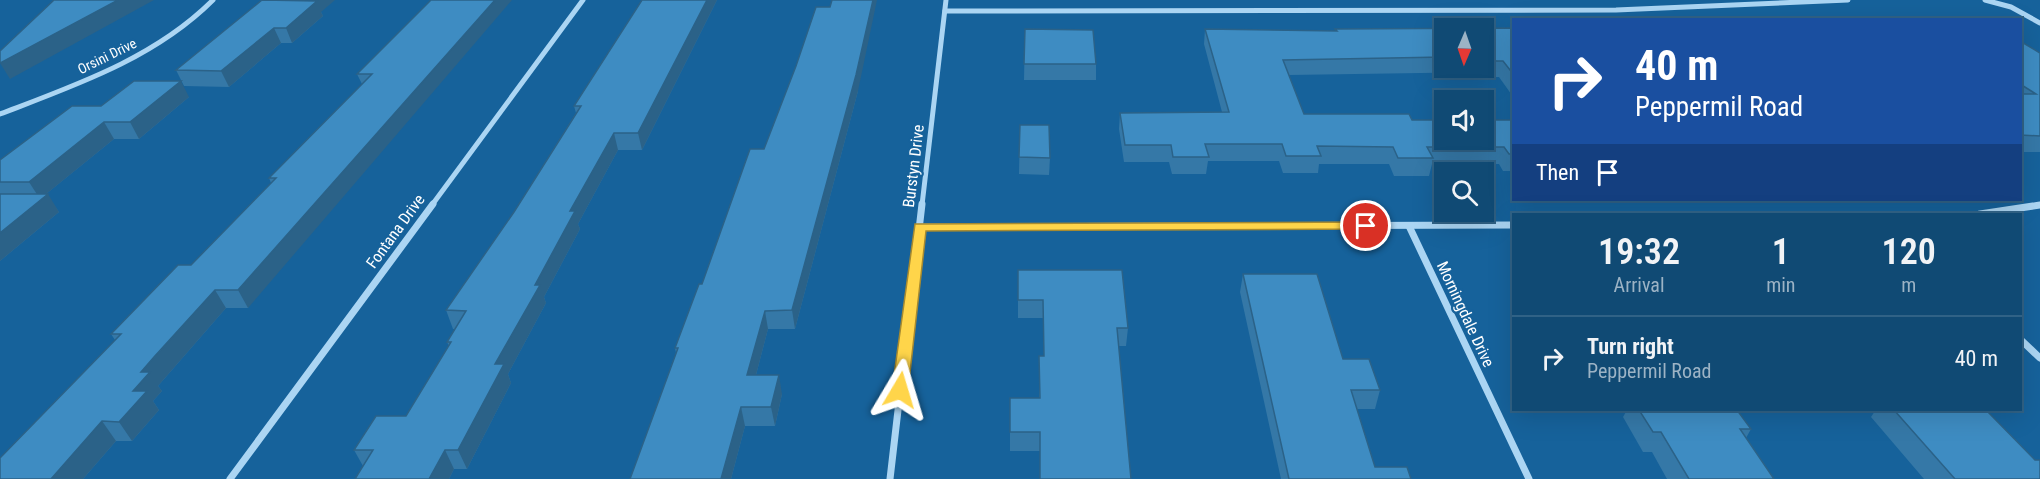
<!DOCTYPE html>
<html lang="en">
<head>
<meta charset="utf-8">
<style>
	:root { --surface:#104a74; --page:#195179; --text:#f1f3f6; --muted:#9cb3c5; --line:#306286 }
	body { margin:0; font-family:"Roboto Condensed",sans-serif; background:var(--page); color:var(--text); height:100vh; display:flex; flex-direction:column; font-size:22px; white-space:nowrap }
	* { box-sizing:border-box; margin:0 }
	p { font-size:20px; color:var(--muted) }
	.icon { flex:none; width:33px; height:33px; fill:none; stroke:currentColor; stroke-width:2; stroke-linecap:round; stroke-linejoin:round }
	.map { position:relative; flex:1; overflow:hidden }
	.side { position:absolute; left:1512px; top:213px; width:510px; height:198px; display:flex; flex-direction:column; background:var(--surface); border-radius:0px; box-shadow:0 6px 24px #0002,0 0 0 2px var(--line) }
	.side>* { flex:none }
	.guide { position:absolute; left:1512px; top:18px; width:510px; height:183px; border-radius:0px; box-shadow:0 6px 24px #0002,0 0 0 2px var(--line); background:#1a4fa0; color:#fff; overflow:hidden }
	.needle { width:39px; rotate:182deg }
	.controls { position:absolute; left:1434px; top:18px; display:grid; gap:12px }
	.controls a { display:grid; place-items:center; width:60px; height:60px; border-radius:0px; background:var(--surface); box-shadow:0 6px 24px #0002,0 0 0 2px var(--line); font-size:30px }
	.pin { position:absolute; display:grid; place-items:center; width:51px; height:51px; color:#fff; margin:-26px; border:3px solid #fff; border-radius:50%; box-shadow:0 2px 6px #0007 }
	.me { position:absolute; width:66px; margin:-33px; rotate:7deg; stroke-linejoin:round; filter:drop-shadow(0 0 4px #0008) }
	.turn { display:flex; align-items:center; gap:21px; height:126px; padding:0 24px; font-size:27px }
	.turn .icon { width:78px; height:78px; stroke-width:2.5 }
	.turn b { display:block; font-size:42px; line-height:51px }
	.then { display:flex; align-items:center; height:57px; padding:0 24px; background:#0003; gap:12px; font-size:22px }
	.eta { display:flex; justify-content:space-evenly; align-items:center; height:102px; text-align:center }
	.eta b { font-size:36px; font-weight:600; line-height:42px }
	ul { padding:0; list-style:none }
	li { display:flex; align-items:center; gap:18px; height:84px; padding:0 24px; border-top:2px solid var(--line) }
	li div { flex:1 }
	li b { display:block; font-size:22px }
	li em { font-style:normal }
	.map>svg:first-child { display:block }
</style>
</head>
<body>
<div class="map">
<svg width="2040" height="479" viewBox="0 0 2040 479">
	<rect width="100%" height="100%" fill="#16629b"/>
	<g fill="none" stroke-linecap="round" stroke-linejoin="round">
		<g stroke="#abd5f3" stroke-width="5">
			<path d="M 1985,0 L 2011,7 L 2040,23"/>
			<path d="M 945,11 L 1616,10 L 1848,0"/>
			<path d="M 0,114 C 76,85 155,58 213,0"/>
			<path d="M 432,205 L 583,0"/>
			<path d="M 922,205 L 946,0"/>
			<path d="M 2037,205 L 2040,205"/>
		</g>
		<g stroke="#abd5f3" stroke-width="7">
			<path d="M 1980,214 L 2040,205"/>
			<path d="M 1409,226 L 1529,479"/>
			<path d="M 919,227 L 1514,225"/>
			<path d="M 2020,339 L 2040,358"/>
			<path d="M 230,479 L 433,204"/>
			<path d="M 890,479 L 922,204"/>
		</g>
	</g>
	<g fill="#3578a7" fill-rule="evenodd">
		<path d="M 262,0 L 321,12 L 323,16 L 292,43 L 281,43 L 229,87 L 184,86 L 176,70 Z"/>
		<path d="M 431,0 L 248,308 L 226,308 L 158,386 L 162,391 L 153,401 L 159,410 L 132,441 L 116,441 L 83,479 L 115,340 L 111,334 L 191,265 L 271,183 L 269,178 L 362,84 L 357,74 Z"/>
		<path d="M 642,0 L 717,0 L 642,150 L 618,150 L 578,224 L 580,229 L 544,297 L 546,303 L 508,374 L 511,383 L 467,469 L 454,469 L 449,479 L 355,479 L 363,466 L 354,450 L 406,416 L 449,346 L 447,342 L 455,329 L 453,329 L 446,310 L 514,212 L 576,113 L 574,106 Z"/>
		<path d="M 1514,28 L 1514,98 L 1499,77 L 1491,77 L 1488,72 L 1289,75 L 1304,114 L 1412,120 L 1514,120 L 1514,171 L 1503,171 L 1499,164 L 1432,164 L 1429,176 L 1394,176 L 1389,164 L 1319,164 L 1318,173 L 1283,173 L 1279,161 L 1208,161 L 1206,174 L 1172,174 L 1169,162 L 1124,162 L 1119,129 L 1120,113 L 1222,112 L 1204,44 L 1205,29 L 1335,31 L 1335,29 ZM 1444,28 L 1484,28 L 1484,68 L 1444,68 Z"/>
		<path d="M 1025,29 L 1096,64 L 1096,80 L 1024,80 Z"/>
		<path d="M 2020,41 L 2040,53 L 2040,152 L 2020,152 Z"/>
		<path d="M 796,66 L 858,91 L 795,329 L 768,329 L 756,375 L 782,394 L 775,426 L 745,426 L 731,479 L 630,479 L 676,353 L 675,348 L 702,284 L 764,149 Z"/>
		<path d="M 189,97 L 139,139 L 114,139 L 46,194 L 59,212 L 0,261 L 0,160 L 101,106 Z"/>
		<path d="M 1020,125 L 1050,158 L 1049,175 L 1019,174 Z"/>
		<path d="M 1018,270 L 1128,328 L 1126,346 L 1118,346 L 1040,451 L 1010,451 L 1010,398 L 1039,398 L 1039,356 L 1044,356 L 1043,318 L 1018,318 Z"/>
		<path d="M 1243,274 L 1380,390 L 1375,409 L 1357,409 L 1375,467 L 1411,479 L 1281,479 L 1240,292 Z"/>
		<path d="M 1627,410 L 1737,410 L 1751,429 L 1746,438 L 1774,479 L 1667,479 L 1652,452 L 1643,452 L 1623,417 Z"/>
		<path d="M 1873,410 L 1986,410 L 2035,460 L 2040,479 L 1924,479 L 1871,417 L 1875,411 Z"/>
	</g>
	<g fill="#2b6288">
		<path d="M 118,0 L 154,0 L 10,79 L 0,63 Z"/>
		<path d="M 312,0 L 335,0 L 321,12 L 323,16 L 292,43 L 286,28 Z"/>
		<path d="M 495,0 L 512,0 L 248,308 L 238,290 Z"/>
		<path d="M 707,0 L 717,0 L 642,150 L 638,133 Z"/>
		<path d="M 873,0 L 877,0 L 858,91 L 795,329 L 792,310 Z"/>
		<path d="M 274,28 L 281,43 L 229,87 L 221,71 Z"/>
		<path d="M 181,81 L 189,97 L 139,139 L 130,122 Z"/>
		<path d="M 104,122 L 114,139 L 40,199 L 29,182 Z"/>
		<path d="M 614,133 L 618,150 L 578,224 L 580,229 L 544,297 L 546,303 L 508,374 L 511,383 L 467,469 L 458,450 L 495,364 L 570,211 Z"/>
		<path d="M 48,194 L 59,212 L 0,261 L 0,233 Z"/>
		<path d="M 215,290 L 226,308 L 158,386 L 162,391 L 153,401 L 159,410 L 132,441 L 119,422 L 141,372 Z"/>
		<path d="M 765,311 L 768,329 L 751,394 L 747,375 Z"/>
		<path d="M 779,375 L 782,394 L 775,426 L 771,407 Z"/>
		<path d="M 741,407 L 745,426 L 731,479 L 721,479 Z"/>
		<path d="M 102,421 L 116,441 L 83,479 L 51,479 Z"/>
		<path d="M 445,450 L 454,469 L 449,479 L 429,479 Z"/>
	</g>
	<g fill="#3e8cc2" stroke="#2b6288" stroke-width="1.5">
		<path d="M 54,0 L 118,0 L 0,63 L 0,51 Z"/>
		<path d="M 262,0 L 317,1 L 286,28 L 274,28 L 221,71 L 176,70 Z"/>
		<path d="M 431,0 L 495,0 L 238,290 L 215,290 L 154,357 L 141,372 L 150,372 L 133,391 L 147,391 L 119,422 L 102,421 L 51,479 L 0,479 L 0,458 L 121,334 L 111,334 L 178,265 L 191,265 L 276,178 L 269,178 L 372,74 L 357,74 Z"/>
		<path d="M 642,0 L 707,0 L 638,133 L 614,133 L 570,211 L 575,211 L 535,285 L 540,285 L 495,364 L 504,364 L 458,450 L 445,450 L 429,479 L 355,479 L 373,450 L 354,450 L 376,416 L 406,416 L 451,342 L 447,342 L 466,311 L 446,310 L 514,212 L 581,106 L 574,106 Z"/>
		<path d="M 832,0 L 873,0 L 856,75 L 792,310 L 765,311 L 747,375 L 779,375 L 771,407 L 741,407 L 721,479 L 630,479 L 678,348 L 675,348 L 699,284 L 702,284 L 750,149 L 764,149 L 796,66 L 816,7 L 830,7 Z"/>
		<path d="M 1444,28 L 1444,57 L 1283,60 L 1304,114 L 1409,114 L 1412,120 L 1444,120 L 1444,140 L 1484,140 L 1484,120 L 1514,120 L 1514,154 L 1509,154 L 1504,147 L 1427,147 L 1433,158 L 1398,158 L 1393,147 L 1317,146 L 1321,156 L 1286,156 L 1282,144 L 1205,144 L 1209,157 L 1173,157 L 1171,145 L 1125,145 L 1120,113 L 1229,112 L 1205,29 L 1337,31 L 1335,29 L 1514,28 L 1514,75 L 1503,61 L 1496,61 L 1492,56 L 1484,56 L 1484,28 Z"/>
		<path d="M 1025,29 L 1093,30 L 1096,64 L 1024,64 Z"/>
		<path d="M 2020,41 L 2040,53 L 2040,136 L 2020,135 L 2020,94 L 2036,94 L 2020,84 Z"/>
		<path d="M 134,81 L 181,81 L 130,122 L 104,122 L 29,182 L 0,182 L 0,160 L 72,106 L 101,106 Z"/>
		<path d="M 1020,125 L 1049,125 L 1050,158 L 1019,157 Z"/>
		<path d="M 0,194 L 48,194 L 0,233 Z"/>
		<path d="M 1018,270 L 1122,270 L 1128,328 L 1117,328 L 1131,479 L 1040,479 L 1040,432 L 1010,432 L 1010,398 L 1040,398 L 1039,356 L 1044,356 L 1043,300 L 1018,300 Z"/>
		<path d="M 1243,274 L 1317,274 L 1343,359 L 1369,359 L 1380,390 L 1351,390 L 1375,467 L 1407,467 L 1411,479 L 1289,479 Z"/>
		<path d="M 1639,410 L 1737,410 L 1751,429 L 1740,429 L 1774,479 L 1689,479 L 1661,432 L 1653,432 Z"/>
		<path d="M 1894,410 L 1986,410 L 2035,460 L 2040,460 L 2040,479 L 1955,479 Z"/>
	</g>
	<path fill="#ffd54a" stroke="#a68a30" stroke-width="1.5" d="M 1366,222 L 1371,223 L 1371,229 L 926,231 L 908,390 L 900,395 L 892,390 L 915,224 Z"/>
	<g text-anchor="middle" stroke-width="4.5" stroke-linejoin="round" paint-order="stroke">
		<g font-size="14" fill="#fff" stroke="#16629b">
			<text transform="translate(107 56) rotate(-26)" y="5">Orsini Drive</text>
		</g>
		<g font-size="16" fill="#fff" stroke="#16629b">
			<text transform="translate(913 166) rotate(-83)" y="6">Burstyn Drive</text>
			<text transform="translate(395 231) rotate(-54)" y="6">Fontana Drive</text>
			<text transform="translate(1466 314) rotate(65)" y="6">Morningdale Drive</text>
		</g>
	</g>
</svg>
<div class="controls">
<a><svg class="needle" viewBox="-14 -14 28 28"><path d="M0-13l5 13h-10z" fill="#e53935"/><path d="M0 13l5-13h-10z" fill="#9cb3c5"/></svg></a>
<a><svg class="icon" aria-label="sound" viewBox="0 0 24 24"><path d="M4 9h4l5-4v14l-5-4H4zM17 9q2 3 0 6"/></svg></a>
<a><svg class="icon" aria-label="search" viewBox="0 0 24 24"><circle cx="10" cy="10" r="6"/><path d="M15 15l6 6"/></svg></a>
</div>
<div class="pin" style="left:1366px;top:226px;background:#d93025"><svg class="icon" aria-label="arrive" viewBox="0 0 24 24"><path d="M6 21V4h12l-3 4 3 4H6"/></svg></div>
<svg class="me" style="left:900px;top:390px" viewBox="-20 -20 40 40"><path d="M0-17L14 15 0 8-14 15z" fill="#ffd54a" stroke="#fff" stroke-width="4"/></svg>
<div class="guide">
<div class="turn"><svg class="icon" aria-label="right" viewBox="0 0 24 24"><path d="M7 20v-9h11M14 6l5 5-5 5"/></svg><div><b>40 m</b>Peppermil Road</div></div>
<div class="then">Then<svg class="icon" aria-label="arrive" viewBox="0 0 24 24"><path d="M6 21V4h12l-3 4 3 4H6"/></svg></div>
</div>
<section class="side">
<div class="eta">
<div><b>19:32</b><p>Arrival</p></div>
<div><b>1</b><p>min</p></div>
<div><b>120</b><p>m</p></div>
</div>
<ul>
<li><svg class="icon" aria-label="right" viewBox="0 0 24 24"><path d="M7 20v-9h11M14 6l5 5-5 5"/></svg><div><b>Turn right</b><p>Peppermil Road</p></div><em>40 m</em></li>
</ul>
</section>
</div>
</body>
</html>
